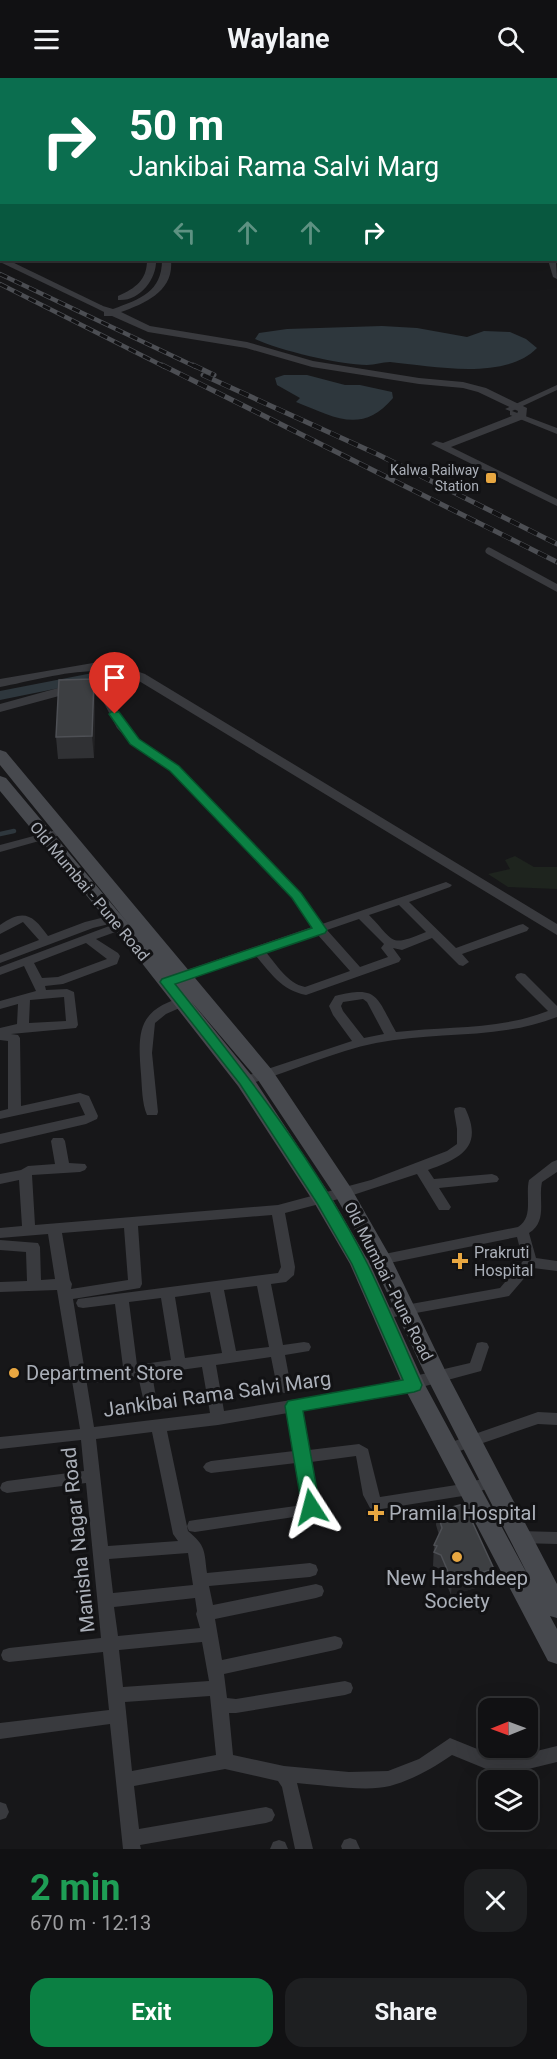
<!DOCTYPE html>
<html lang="en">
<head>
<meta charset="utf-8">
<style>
	:root { --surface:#111113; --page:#1e1f21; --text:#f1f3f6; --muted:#9c9da0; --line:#303133; --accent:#0b8043 }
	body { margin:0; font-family:Roboto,sans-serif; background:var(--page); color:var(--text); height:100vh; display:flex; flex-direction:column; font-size:22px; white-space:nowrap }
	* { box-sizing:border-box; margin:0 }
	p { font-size:20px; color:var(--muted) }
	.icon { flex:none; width:33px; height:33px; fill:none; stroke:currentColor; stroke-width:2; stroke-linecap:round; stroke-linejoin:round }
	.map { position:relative; height:1771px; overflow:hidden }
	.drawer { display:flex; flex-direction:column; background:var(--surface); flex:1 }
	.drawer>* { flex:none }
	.guide { position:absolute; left:0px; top:0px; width:558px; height:183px; box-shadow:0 6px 24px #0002,0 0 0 2px var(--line); background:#0b6e4f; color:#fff; overflow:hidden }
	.needle { width:39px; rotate:269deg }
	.fabs { position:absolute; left:478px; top:1620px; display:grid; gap:12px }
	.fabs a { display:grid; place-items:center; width:60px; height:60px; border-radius:12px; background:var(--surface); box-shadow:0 6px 24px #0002,0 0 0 2px var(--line); font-size:30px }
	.pin { position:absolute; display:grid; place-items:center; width:51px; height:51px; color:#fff; margin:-62px -26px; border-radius:50% 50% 50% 0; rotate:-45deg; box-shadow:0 0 6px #0007 }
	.pin .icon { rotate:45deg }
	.me { position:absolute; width:66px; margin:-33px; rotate:351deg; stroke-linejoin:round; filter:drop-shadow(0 0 4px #0008) }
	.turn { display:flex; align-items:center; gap:21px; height:126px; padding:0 30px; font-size:27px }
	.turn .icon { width:78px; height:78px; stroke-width:2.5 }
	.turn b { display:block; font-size:42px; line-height:51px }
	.lanes { display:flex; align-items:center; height:57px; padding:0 30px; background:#0003; justify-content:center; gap:30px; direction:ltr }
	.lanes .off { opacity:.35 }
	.round { display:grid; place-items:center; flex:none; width:63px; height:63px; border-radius:18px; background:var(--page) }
	.head { display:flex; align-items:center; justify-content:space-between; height:102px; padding:0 30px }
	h1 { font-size:36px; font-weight:700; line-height:45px; color:#1e9e55 }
	.action { display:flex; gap:12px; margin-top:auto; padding:12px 30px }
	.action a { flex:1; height:69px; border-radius:18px; background:var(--accent); color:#fff; font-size:24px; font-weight:700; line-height:69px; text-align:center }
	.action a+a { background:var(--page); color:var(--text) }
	header { display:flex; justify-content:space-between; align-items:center; height:78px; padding:0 30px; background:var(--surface); font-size:27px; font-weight:700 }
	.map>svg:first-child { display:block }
</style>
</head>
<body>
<header><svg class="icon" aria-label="menu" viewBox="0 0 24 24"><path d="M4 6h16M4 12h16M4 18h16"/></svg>Waylane<svg class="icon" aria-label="search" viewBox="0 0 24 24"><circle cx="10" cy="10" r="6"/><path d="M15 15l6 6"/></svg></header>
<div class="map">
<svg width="557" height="1771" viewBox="0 0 557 1771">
	<rect width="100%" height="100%" fill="#171719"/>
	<path fill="#1e241e" d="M 515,778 L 534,789 L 557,789 L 557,811 L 508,809 L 488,796 L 510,791 L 505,782 Z"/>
	<g fill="#2e373d">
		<path d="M 382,248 L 417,250 L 467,259 L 484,253 L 510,254 L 526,261 L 537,270 C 505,303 432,288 390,284 C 382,284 375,287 367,287 C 341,287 278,272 255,261 L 259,255 L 287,251 Z"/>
		<path d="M 284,297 L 307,297 L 345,307 L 360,307 L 392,314 L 393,320 C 362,357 334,339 296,324 L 300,320 L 277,307 L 275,300 Z"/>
		<path d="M 103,593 L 104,601 L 0,622 L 0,613 Z"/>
	</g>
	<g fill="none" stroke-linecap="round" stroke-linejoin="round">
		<path stroke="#2e373d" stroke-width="4.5" d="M 0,756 L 14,753"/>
		<path stroke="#393a3e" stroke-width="7" d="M 489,473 L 557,510"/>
		<g fill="#393a3e" fill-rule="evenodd">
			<path d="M 17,0 L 23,0 L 24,2 L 18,2 Z"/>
			<rect x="162" y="0" width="6" height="2"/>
			<rect x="0" y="76" width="2" height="4"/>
			<rect x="556" y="88" width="1" height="4"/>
			<rect x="556" y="138" width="1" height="4"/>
			<path d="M 2,180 L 8,182 L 103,228 L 96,230 L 0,184 Z"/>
			<path d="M 548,182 L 556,182 L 557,201 L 553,199 Z"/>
			<path d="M 557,307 L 557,312 L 512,333 L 557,350 L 557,356 L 510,337 L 510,333 L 505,331 Z"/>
			<path d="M 110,601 L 115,604 L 114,625 L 126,647 L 139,661 L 178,689 L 301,816 L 322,846 L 446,804 L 452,807 L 450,809 L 409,824 L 456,870 L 519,847 L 523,846 L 529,850 L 527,853 L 462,876 L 469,884 L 463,888 L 459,887 L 432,860 L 402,872 L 393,870 L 401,881 L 399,884 L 306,917 C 281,912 271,895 255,877 L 180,903 L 172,903 L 170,900 L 172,897 L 312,849 L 293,820 L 170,693 L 131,665 L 117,650 L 104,625 L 105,604 ZM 399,827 L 426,854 C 389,869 396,865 369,837 ZM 359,841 L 384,866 L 381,870 L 388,879 L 360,889 L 327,852 ZM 317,856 L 350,893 L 305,909 C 287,905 277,887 265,873 Z"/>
			<path d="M 60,751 L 66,754 L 64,756 L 0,774 L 0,767 Z"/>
			<path d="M 121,835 L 125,836 L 127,839 L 125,842 L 93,850 L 0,885 L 0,877 L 39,862 L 23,844 L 0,856 L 0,847 C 24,830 33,837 48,858 L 85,844 Z"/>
			<path d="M 128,841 L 132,842 L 134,845 L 132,848 L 96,861 L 118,875 L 120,878 L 117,886 L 63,906 L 45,908 L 46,912 L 67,911 L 74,914 L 78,947 L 76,950 L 11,956 L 18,957 L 20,960 L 21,1028 L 80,1015 L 89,1018 L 98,1038 L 97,1041 L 86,1046 L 0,1066 L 0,1056 L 85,1037 L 79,1024 L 0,1041 L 0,1033 L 8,1031 L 8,963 L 0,962 L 0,950 L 17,946 L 18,926 L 0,931 L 0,923 L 36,913 L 24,888 L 0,897 L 0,889 ZM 86,865 L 107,881 L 58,899 L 42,900 L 34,885 ZM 64,919 L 66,943 L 29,945 L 30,922 Z"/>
			<path d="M 521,895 L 525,896 L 557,928 L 557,939 C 499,962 436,953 376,965 C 331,974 289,995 245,1007 L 239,1003 L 240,1000 L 352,963 L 333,937 L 329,928 L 335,918 C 379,907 376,919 396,954 C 447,948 500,952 548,933 L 517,902 L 515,899 L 517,896 ZM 363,921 L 367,924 L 384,956 L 364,960 L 343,933 L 341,928 L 343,924 Z"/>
			<path d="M 189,917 L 195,921 L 193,924 L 166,936 L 155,945 L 152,975 L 158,1034 L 157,1037 L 147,1037 C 142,1026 142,1009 141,996 C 137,949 139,931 189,917 Z"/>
			<path d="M 460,1029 L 465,1030 C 484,1069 461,1080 428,1092 L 434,1101 L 492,1096 L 497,1098 L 499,1101 L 497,1104 L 439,1110 L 451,1129 L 449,1132 L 439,1132 L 417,1096 L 350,1118 L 285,1135 L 295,1189 L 294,1197 L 286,1204 L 271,1206 L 283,1267 L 304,1264 L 309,1265 L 311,1269 L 309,1273 L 285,1277 L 291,1309 L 289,1313 L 284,1315 L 279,1313 L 277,1309 L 271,1279 L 216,1287 L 224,1333 L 359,1311 L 470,1285 L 477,1265 L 482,1264 L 487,1265 L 489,1269 L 481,1293 L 418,1310 L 302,1333 L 309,1372 L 359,1366 L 368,1371 L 380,1419 L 469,1405 L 493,1397 L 498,1399 L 501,1403 L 498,1407 L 469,1417 L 375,1432 L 370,1430 L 363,1417 L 356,1378 L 311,1384 L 319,1425 L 314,1436 L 195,1454 L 189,1453 L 187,1448 L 189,1443 L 195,1442 L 303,1427 L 296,1385 L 211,1395 L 206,1393 L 203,1389 L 206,1385 L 211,1383 L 294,1373 L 288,1335 L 218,1347 L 167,1353 L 188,1453 C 206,1468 204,1472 207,1495 L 310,1485 L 316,1487 L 318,1492 L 316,1497 L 310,1499 L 209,1508 L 213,1527 L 316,1506 L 322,1508 L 324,1513 L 322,1518 L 316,1520 L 215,1541 L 222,1582 L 335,1558 L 341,1560 L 343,1565 L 341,1570 L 335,1572 L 224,1596 L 227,1620 L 236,1621 L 345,1603 L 351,1605 L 353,1610 L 351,1615 L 345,1617 L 236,1635 L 229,1635 L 233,1677 L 284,1688 L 349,1694 L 388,1693 L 419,1681 L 450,1660 L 497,1679 L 512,1679 L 557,1668 L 557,1684 L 512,1695 L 496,1695 L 452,1677 C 433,1690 412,1702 390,1708 C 367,1714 322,1707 297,1705 L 313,1771 L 295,1771 L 282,1709 L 278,1703 L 225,1691 L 134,1708 L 139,1751 L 266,1729 L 272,1731 L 275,1737 L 272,1743 L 266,1745 L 140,1767 L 141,1771 L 123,1771 L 110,1646 L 0,1661 L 0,1645 L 109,1632 L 103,1574 L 9,1584 L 3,1582 L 1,1577 L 3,1572 L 9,1570 L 101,1560 L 86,1405 L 7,1415 L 2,1413 L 0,1410 L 2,1405 L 7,1403 L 84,1393 L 81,1362 L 0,1371 L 0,1359 L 80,1351 L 57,1212 L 0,1214 L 0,1204 L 27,1203 L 26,1174 L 0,1172 L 0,1162 L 38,1165 L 40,1169 L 41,1202 L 55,1201 L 48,1156 L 0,1160 L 0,1150 L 22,1148 L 19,1102 L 0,1106 L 0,1096 L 21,1092 L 28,1088 L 55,1086 L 51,1063 L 53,1060 L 63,1060 L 65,1063 L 69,1085 L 85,1086 L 87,1089 L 85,1092 L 80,1094 L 32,1097 L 35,1147 L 278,1127 L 371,1102 L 447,1073 L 457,1066 L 457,1051 L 454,1033 L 455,1030 ZM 272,1137 L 281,1189 L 278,1195 L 78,1221 L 76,1225 L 78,1229 L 83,1230 L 115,1226 L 123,1289 L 89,1295 L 87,1299 L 89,1303 L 94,1305 L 138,1298 L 145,1329 L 150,1331 L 155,1329 L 157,1325 L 152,1296 L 202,1289 L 210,1335 L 94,1349 L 73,1221 L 140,1210 L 142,1206 L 138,1148 ZM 124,1150 L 128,1202 L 71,1211 L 72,1206 L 70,1202 L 62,1155 ZM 257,1208 L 269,1269 L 236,1273 L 224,1212 ZM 210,1214 L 222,1275 L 185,1280 L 175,1219 ZM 161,1220 L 171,1282 L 137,1287 L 129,1224 ZM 152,1354 L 173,1456 L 178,1463 L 108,1468 L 96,1361 ZM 188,1475 L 193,1507 L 113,1515 L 109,1481 ZM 195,1520 L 197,1533 L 196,1536 L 200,1550 L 118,1558 L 114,1529 ZM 202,1564 L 209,1603 L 123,1609 L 119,1572 ZM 210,1618 L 216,1677 L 132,1693 L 125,1624 Z"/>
			<path d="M 557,1082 L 557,1094 L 542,1104 C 538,1122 548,1143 529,1155 L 536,1180 L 557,1183 L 557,1193 L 533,1190 L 509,1218 L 504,1219 L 383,1241 L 378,1240 L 376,1236 L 378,1232 L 383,1231 L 500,1210 L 523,1183 L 517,1159 L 360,1191 L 355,1190 L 353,1186 L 355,1182 L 518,1149 C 534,1139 525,1118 529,1102 L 552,1084 Z"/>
			<path d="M 538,1334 L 557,1335 L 557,1347 L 538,1346 L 448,1377 L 443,1375 L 440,1371 L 443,1367 Z"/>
			<path d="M 519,1453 L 557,1454 L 557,1466 L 519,1465 L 513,1464 L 511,1459 L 513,1454 Z"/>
			<path d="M 0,1724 L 6,1726 L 9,1734 L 6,1740 L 0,1742 Z"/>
			<path d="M 350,1760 L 356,1762 L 360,1771 L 342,1771 L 341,1768 L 344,1762 Z"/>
			<path d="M 279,1762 L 285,1764 L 288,1771 L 270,1771 L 273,1764 Z"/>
		</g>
		<g fill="#393a3e" fill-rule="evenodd">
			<rect x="0" y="107" width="2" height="6"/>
			<path d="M 147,182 L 156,182 C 157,201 139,224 118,222 L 118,218 C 136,210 147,202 147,182 Z"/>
			<path d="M 162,182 L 171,182 C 174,213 146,225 121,234 L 150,248 L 247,264 L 313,283 L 419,300 L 463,304 L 486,310 L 527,330 L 526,340 L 451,369 L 557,421 L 557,428 L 431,366 L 436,363 L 443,365 L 517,336 L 518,333 L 478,314 L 463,310 L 419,306 L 312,289 L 246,270 L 148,254 L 112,238 L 104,238 L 104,234 L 96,230 L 96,226 L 113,231 C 140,221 162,214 162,182 Z"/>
			<path d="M 93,585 L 113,585 L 145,596 L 557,846 L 557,857 L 139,603 L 59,618 L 0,634 L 0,626 L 58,610 L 127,598 C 90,585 38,602 0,609 L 0,601 Z"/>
		</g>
		<path fill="#47494e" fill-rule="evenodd" d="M 0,672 L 6,674 L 272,992 L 351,1110 L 391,1180 L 445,1292 L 557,1506 L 557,1540 L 550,1538 L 557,1551 L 557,1586 L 548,1583 L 403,1307 L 350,1186 L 315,1126 L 238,1008 L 134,875 L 0,713 L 0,698 L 6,700 L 131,849 L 0,687 ZM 190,922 L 258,1002 L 336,1119 L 371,1180 L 423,1292 L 531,1503 L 425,1307 L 370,1186 L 330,1117 L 252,998 Z"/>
		<g stroke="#4c4e53" stroke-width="4.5">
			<g id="rail-far1">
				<path d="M 0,196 L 196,289"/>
				<path d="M 0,206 L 165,289"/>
			</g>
		</g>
		<g stroke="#4c4e53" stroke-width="5">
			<g id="rail">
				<path d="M 162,287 L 557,484"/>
				<path d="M 193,287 L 214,297"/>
				<path d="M 203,297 L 379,377 L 557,466"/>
			</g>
		</g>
		<use href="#rail-far1" stroke="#121214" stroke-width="3" stroke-dasharray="8" stroke-linecap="butt"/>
		<use href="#rail" stroke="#121214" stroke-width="4" stroke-dasharray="10" stroke-linecap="butt"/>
	</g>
	<g fill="#303134">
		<path d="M 94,601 L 95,623 L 94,680 L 58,681 L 56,659 Z"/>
		<path d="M 437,1433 L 494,1491 L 493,1505 L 451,1517 L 440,1491 L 433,1488 L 434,1467 L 439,1457 L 436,1447 Z"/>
	</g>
	<g fill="#212123">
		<path d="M 94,601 L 95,623 L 94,680 L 92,658 Z"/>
		<path d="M 494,1491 L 493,1505 L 451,1517 L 452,1503 Z"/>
	</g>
	<g fill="#3d3f42" stroke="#4e5055" stroke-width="1.5">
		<path d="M 94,601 L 92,658 L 56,659 L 59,602 Z"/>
		<path d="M 464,1426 L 494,1491 L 452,1503 L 441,1477 L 434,1474 L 437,1468 L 434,1467 L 442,1450 L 437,1433 Z"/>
	</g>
	<path fill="#0b8043" stroke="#07532c" stroke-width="1.5" d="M 111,634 L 119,634 L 139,661 L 179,688 L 301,815 L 327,852 L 325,855 L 175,906 C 245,994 317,1085 368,1187 C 387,1226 404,1267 422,1307 L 420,1312 L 414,1314 L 303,1333 L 320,1429 L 317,1434 L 311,1436 L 305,1434 L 302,1429 L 285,1328 L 288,1323 L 403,1302 L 352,1186 L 317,1125 L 240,1006 L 160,904 L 162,901 L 312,850 L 292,820 L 170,693 L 130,666 L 109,636 Z"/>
	<g fill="#e8a741" stroke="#121214" stroke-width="2">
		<rect x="485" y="394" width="12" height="12" rx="3"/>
		<path d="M457 1174h6v6h6v6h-6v6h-6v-6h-6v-6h6z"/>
		<circle cx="14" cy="1295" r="6"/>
		<path d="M373 1426h6v6h6v6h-6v6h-6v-6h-6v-6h6z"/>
		<circle cx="457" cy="1479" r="6"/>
	</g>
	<g text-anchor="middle" stroke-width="6" stroke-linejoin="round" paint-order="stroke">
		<g font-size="14" fill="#aaafb8" stroke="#121214" text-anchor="end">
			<text x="479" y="397">Kalwa Railway<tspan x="479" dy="16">Station</tspan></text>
		</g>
		<g font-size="16" fill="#aaafb8" stroke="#121214">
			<text transform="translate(90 813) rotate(50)" y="6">Old Mumbai - Pune Road</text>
			<text transform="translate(389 1203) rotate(63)" y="6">Old Mumbai - Pune Road</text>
		</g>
		<g font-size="16" fill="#aaafb8" stroke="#121214" text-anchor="start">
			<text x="474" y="1180">Prakruti<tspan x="474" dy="18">Hospital</tspan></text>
		</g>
		<g font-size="20" fill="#aaafb8" stroke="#121214" text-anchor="start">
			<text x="26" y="1302">Department Store</text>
			<text x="389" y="1442">Pramila Hospital</text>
			<text x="457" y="1507" text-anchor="middle">New Harshdeep<tspan x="457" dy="23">Society</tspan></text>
		</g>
		<g font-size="20" fill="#aaafb8" stroke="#121214">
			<text transform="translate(217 1316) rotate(-8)" y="7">Jankibai Rama Salvi Marg</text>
			<text transform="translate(78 1462) rotate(-96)" y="7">Manisha Nagar Road</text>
		</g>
	</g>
</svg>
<div class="fabs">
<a><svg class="needle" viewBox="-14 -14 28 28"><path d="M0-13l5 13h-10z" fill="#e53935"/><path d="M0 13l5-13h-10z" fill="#9c9da0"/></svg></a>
<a><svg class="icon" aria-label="layers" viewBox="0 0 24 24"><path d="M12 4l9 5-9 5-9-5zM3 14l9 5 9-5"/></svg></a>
</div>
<div class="pin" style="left:115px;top:636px;background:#d93025"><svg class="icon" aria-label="arrive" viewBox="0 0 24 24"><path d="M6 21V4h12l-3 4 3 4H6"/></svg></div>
<svg class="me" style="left:311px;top:1429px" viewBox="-20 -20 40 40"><path d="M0-17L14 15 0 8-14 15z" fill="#0b8043" stroke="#fff" stroke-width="4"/></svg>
<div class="guide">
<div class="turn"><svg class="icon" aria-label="right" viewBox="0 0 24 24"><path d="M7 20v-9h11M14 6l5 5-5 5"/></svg><div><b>50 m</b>Jankibai Rama Salvi Marg</div></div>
<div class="lanes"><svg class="icon off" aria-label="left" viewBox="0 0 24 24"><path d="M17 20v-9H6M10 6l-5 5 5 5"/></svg><svg class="icon off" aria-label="ahead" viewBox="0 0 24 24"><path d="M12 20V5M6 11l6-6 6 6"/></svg><svg class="icon off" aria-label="ahead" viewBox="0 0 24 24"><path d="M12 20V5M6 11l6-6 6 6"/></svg><svg class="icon" aria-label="right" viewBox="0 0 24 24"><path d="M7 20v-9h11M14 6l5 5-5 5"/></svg></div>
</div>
</div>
<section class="drawer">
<div class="head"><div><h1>2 min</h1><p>670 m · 12:13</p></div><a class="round"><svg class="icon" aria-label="close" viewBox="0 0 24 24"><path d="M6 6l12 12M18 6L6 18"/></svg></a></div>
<div class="action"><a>Exit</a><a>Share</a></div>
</section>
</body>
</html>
